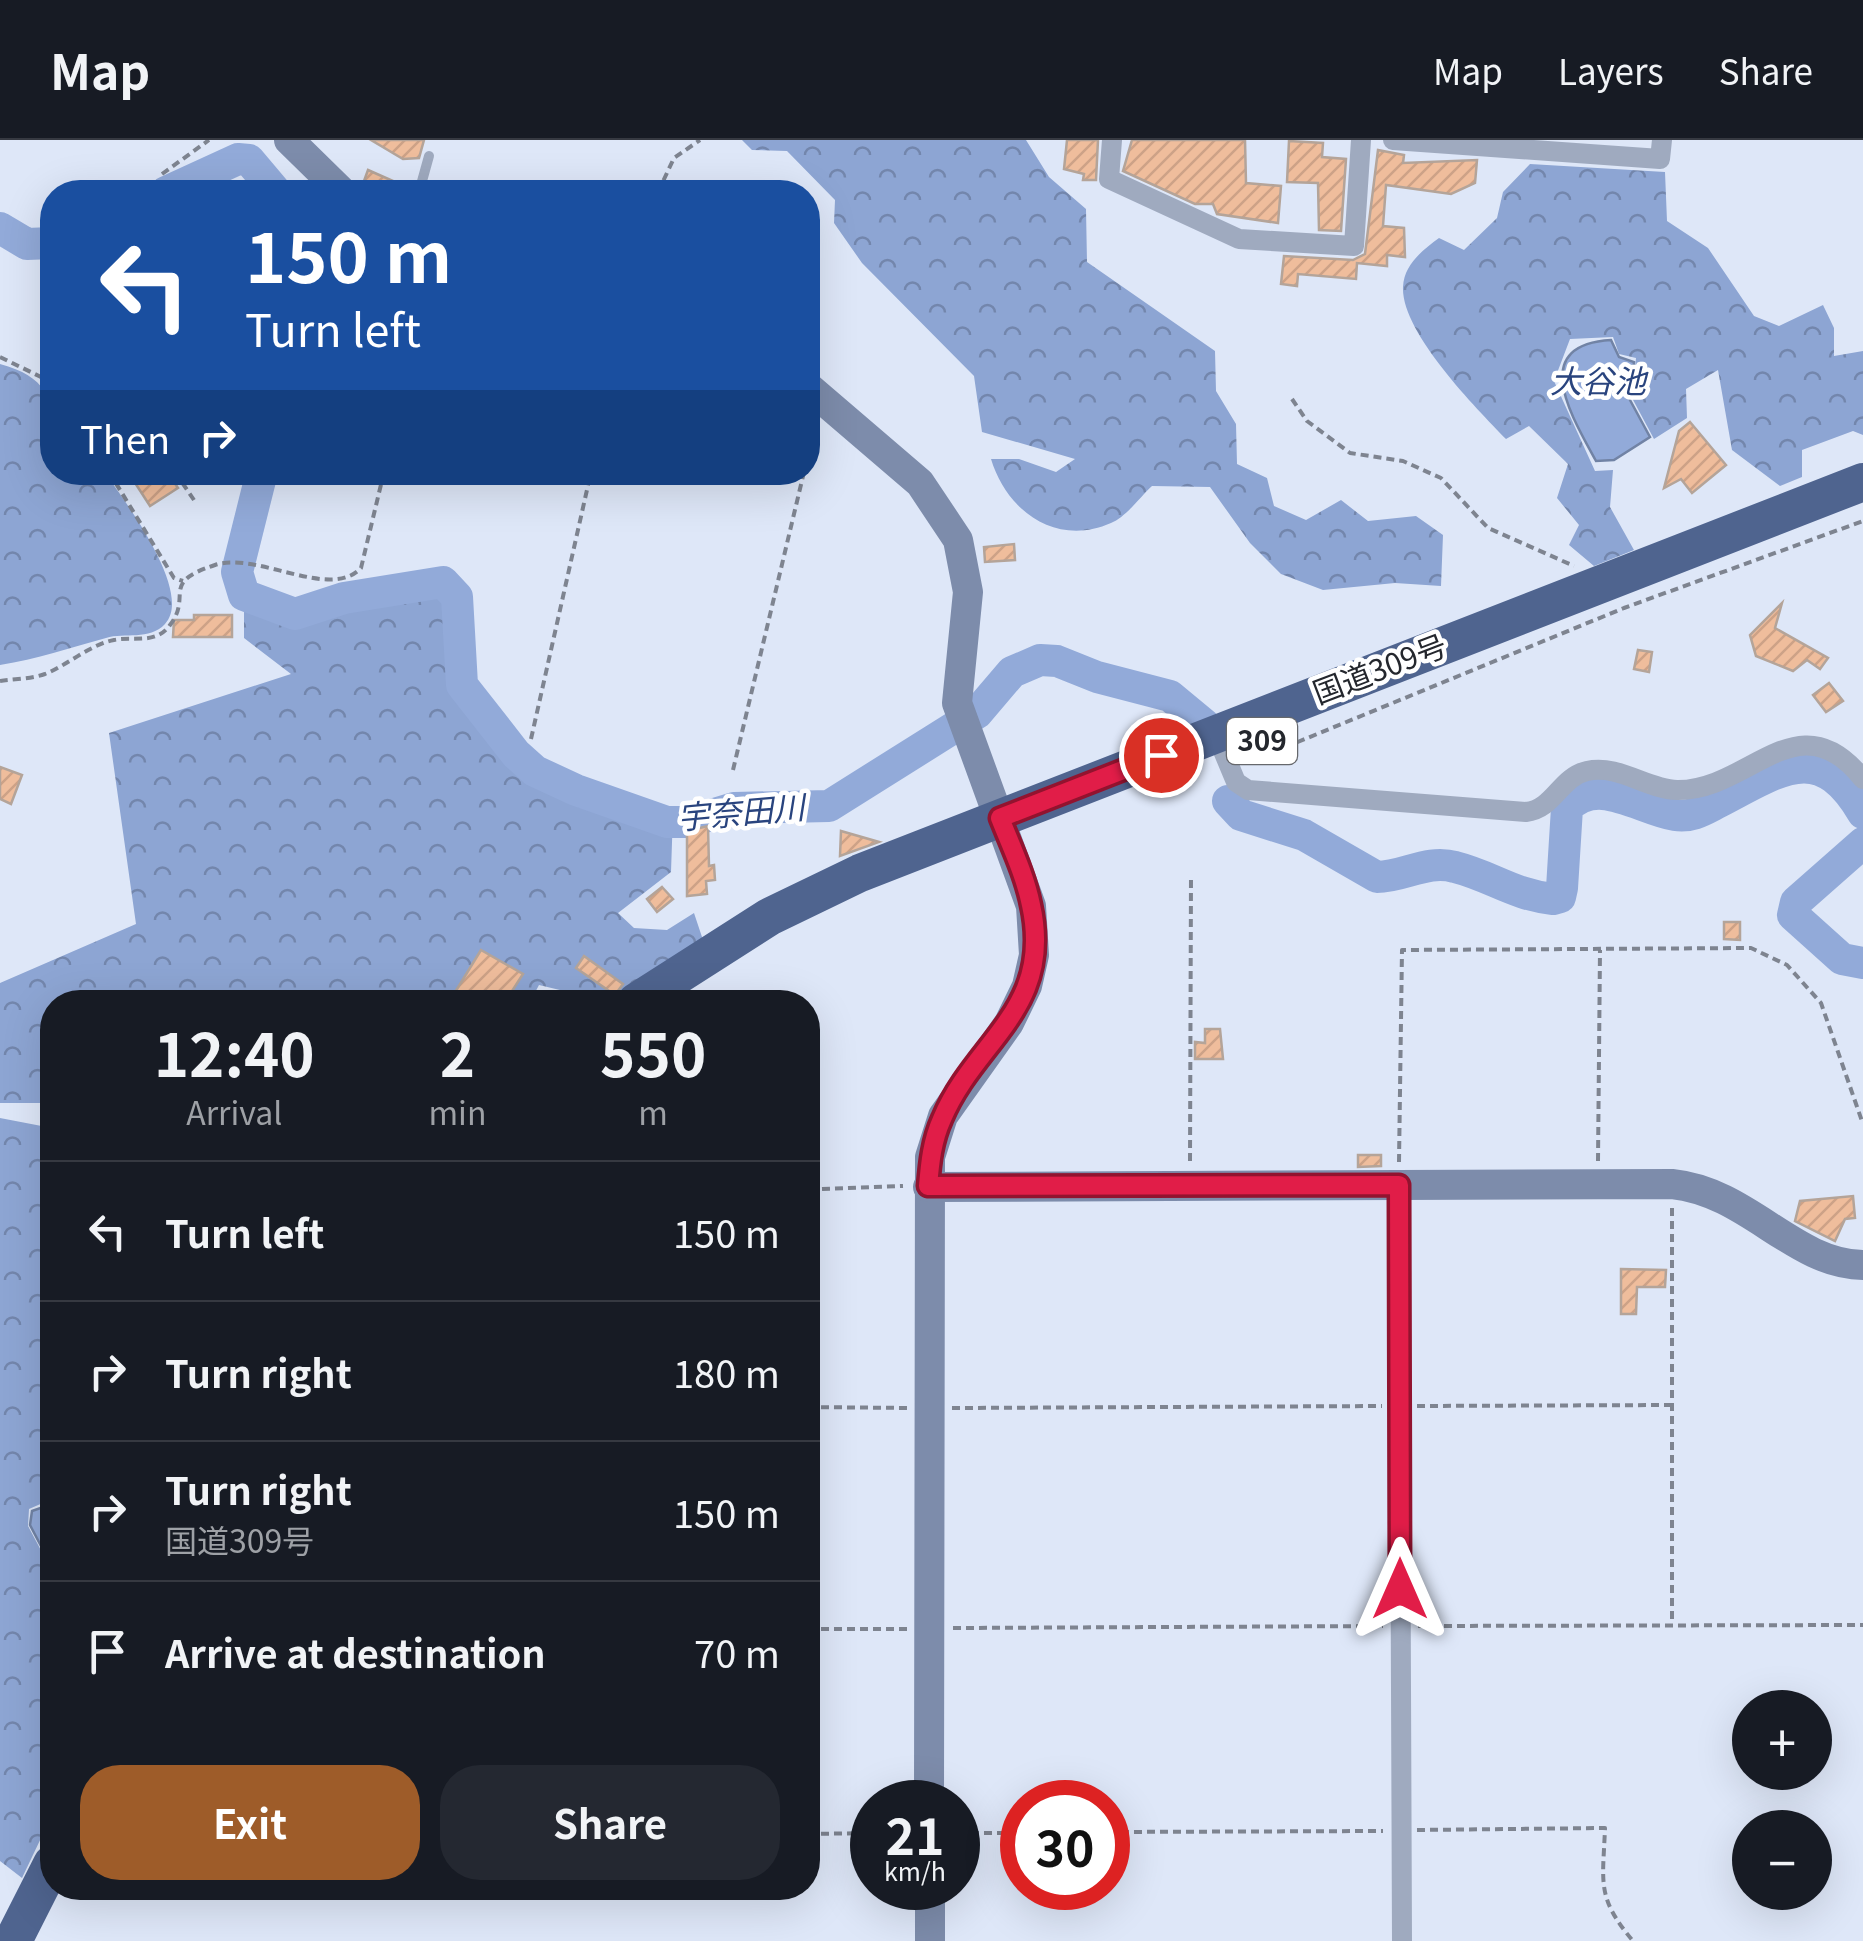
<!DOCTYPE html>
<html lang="en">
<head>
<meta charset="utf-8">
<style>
	:root { --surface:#171b24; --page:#242831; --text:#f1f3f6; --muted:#9ea1a6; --line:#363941; --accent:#9e5c29 }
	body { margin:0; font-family:Georgia,"Noto Sans JP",serif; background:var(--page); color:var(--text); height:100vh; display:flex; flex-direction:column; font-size:38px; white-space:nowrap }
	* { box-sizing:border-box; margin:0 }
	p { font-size:32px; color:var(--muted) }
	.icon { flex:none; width:55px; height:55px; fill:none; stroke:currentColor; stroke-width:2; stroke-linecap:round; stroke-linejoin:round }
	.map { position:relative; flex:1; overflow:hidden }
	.panel { position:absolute; left:40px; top:850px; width:780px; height:910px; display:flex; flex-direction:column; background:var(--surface); border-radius:40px; box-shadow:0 10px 40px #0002 }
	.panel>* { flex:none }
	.hud { position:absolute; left:40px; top:40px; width:780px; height:305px; border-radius:40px; box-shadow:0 10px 40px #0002; background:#1a4fa0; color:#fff; overflow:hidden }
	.fabs { position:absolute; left:1732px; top:1550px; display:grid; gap:20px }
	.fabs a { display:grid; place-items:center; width:100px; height:100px; border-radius:50%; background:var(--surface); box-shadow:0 10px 40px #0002; font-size:50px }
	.speed { position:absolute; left:850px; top:1640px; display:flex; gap:20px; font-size:50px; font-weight:700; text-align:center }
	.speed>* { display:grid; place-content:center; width:130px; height:130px; border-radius:50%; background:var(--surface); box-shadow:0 10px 40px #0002; line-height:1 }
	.speed small { font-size:25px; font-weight:400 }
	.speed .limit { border:15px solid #d22; background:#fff; color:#111 }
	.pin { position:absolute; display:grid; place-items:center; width:85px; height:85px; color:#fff; margin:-42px; border:5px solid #fff; border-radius:50%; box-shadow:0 2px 10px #0007 }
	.me { position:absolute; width:110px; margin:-55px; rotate:0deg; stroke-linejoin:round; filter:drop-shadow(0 0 8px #0008) }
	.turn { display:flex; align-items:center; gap:35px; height:210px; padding:0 40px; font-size:45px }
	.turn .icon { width:130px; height:130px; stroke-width:2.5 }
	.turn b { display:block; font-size:70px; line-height:85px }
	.then { display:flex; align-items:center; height:95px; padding:0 40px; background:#0003; gap:20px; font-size:38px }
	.eta { display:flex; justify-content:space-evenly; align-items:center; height:170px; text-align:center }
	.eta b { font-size:60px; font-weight:700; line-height:70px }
	.cta { display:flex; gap:20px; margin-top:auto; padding:20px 40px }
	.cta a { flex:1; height:115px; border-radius:40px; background:var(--accent); color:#fff; font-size:40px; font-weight:700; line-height:115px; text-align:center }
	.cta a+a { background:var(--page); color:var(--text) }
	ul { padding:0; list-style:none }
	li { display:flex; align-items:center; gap:30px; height:140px; padding:0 40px; border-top:2px solid var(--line) }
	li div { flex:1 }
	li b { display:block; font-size:38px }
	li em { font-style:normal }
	header { display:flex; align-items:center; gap:60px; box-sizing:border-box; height:140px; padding:0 50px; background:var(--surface); border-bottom:2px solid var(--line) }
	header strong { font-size:48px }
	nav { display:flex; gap:55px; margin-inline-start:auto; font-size:35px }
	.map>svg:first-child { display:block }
</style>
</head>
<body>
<header>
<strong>Map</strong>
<nav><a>Map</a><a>Layers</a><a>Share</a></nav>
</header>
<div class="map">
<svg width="1863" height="1801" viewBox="0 0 1863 1801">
	<defs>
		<pattern id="forest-crowns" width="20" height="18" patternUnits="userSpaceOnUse" patternTransform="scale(2.5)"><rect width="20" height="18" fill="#8da5d3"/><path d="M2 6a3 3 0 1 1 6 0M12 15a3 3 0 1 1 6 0" fill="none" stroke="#7386ac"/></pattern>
		<pattern id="building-hatch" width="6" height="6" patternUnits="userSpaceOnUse" patternTransform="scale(2.5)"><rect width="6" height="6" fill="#efbd9c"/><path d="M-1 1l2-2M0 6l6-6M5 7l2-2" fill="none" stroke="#cda287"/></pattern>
	</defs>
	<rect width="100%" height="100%" fill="#dee7f8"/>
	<g fill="url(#forest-crowns)">
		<path d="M 742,0 L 1026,0 L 1049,37 L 1086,69 L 1087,122 L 1215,211 L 1216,251 L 1236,284 L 1237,324 L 1267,338 L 1274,366 L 1306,380 L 1341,360 L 1368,381 L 1416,376 L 1443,395 L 1441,446 L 1395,443 L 1323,450 L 1281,434 L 1250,403 L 1210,347 L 1152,346 C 1140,357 1126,377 1111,383 C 1057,407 1007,372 991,319 L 1019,319 L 1056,332 L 1075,319 L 982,292 L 974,236 L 862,123 L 834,83 L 835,60 L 787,11 L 752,10 Z"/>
		<path d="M 1530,24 L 1665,32 L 1667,81 L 1708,108 L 1754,176 L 1779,186 L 1823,165 L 1834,188 L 1834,216 L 1863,211 L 1863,295 L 1853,291 L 1802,310 L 1802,337 L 1780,346 L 1732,310 L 1718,230 L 1686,249 L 1687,278 L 1654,299 L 1632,258 L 1636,218 L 1619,214 L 1613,197 L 1570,199 L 1554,241 L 1595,331 L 1613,330 L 1610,367 L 1634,410 L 1594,426 L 1569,405 L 1579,385 L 1557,358 L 1568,324 L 1529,286 L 1506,299 C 1476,268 1401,192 1403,147 C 1404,124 1423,110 1439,98 L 1464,110 L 1497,78 L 1503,52 Z"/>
		<path d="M 0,224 C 64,241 52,278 52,332 L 105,333 C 125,361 194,453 165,484 C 149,501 125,492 106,498 C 70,508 37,519 0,525 Z"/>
		<path d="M 437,441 L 461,457 L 465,535 L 511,604 L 542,634 L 624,664 L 673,673 L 671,732 L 618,773 L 634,788 L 667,790 L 694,773 L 703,800 L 610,862 L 539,845 L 530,862 L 52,862 L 52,963 L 0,963 L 0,843 L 136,784 L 109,593 L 291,534 L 244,498 L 244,462 L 258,462 L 286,479 L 326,478 Z"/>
		<path d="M 0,978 L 52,988 L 52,1359 L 29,1369 L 28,1386 L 52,1431 L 52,1675 L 22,1738 L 0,1721 Z"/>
	</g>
	<g fill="#92aad9" stroke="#7183a5" stroke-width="2.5">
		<path d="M 1611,200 L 1619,217 L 1634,222 L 1630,260 L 1650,297 L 1614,320 L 1596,321 C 1571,275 1528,205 1611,200 Z"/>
		<path d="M 52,1364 L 52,1427 L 30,1385 L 32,1371 Z"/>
	</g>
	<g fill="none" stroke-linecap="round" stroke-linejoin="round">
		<g stroke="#92aad9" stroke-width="32">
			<path d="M 166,52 L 238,19 L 249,20 L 276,52"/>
			<path d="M 0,88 L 27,104 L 52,103"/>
			<path d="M 262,332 L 237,432 L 244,455 L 295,474 L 344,458 L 443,442 L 457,457 L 462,545 L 516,614 L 535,631 L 576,650 L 667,682 L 688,682 L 734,668 L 829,666 L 977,573 L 1012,532 L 1040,520 L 1057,521 L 1097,537 L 1170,556 L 1205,585"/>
			<path d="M 1228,661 L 1241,675 L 1304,695 L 1377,737 C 1404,737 1427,719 1455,727 C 1491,736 1514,755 1553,759 L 1560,757 L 1562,748 L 1567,668 C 1597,635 1639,669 1675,675 C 1692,678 1705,669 1719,662 C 1781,630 1819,599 1863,673"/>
			<path d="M 1863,703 L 1796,762 L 1793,775 L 1842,819 L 1863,823"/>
		</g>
	</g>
	<g fill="url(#building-hatch)" stroke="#b4a499" stroke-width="2.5">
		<path d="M 371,0 L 424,0 L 419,18 L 403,19 Z"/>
		<path d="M 1067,0 L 1098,0 L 1096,40 L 1083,40 L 1084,34 L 1064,29 Z"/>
		<path d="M 1132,0 L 1245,0 L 1246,43 L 1281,46 L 1278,83 L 1217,74 L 1213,64 L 1195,64 L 1123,31 Z"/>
		<path d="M 1289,1 L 1323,3 L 1322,17 L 1346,19 L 1341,91 L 1319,90 L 1318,43 L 1287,42 Z"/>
		<path d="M 1378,10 L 1404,15 L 1403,23 L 1477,20 L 1475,43 L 1451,54 L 1386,45 L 1383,86 L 1404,88 L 1405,117 L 1387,115 L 1387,126 L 1357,123 L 1356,139 L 1298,134 L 1297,146 L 1281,144 L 1284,116 L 1353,120 L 1365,114 Z"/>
		<path d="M 368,30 L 411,49 L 410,52 L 360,52 Z"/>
		<path d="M 1690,282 L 1726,325 L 1692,353 L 1681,339 L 1664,348 L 1679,291 Z"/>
		<path d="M 128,332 L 167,332 L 178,348 L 150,366 Z"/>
		<path d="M 1014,404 L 1015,420 L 985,422 L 984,407 Z"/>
		<path d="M 1782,463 L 1775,488 L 1828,518 L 1820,529 L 1807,520 L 1793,531 L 1756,516 L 1750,495 Z"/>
		<path d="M 194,475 L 232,475 L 232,497 L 173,497 L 174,480 L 194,480 Z"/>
		<path d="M 1638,510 L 1652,512 L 1649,532 L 1634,529 Z"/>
		<path d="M 1829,543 L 1843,561 L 1826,572 L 1813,555 Z"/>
		<path d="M 0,627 L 22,635 L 11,664 L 0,659 Z"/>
		<path d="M 708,686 L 709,726 L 714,725 L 715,740 L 706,741 L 707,754 L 687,756 L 687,691 Z"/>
		<path d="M 841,691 L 879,702 L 840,716 Z"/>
		<path d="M 662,747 L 673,759 L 657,772 L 647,759 Z"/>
		<path d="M 1724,782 L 1740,782 L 1740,800 L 1724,799 Z"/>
		<path d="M 481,810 L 523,834 L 505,862 L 449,862 Z"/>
		<path d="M 584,816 L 623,844 L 615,855 L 576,828 Z"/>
		<path d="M 1205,889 L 1220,889 L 1223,919 L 1195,919 L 1195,902 L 1205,903 Z"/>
		<path d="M 1358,1015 L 1381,1015 L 1381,1026 L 1358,1027 Z"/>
		<path d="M 1853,1056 L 1855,1078 L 1845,1079 L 1835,1101 L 1795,1081 L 1800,1061 Z"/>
		<path d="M 1621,1129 L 1666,1130 L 1665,1147 L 1637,1147 L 1636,1174 L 1621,1174 Z"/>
	</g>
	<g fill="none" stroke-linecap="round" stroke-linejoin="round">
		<g stroke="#7e8490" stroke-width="4" stroke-dasharray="8 5" stroke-linecap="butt">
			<path d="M 162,34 L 209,0"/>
			<path d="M 658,52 L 674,18 L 700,0"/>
			<path d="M 0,217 L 41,237 L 52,253"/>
			<path d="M 41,237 L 52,229"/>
			<path d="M 1292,259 L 1307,281 L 1350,313 L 1403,321 L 1441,338 L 1488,388 L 1574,426"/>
			<path d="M 808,317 L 817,287"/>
			<path d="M 109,332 L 174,438 L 183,441"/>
			<path d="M 175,332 L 194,360"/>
			<path d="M 0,541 C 14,539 31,539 45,534 C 68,525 89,505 114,500 C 133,496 156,505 170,485 C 193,455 159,443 215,425 C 257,411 330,461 361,428 L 384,332"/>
			<path d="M 531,599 L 591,332"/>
			<path d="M 1249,622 L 1624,468 L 1863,381"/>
			<path d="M 733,630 L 804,332"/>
			<path d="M 1190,1021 L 1191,736"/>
			<path d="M 1598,1021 L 1600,810"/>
			<path d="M 1399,1022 L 1402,810 L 1751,808 L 1787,825 L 1821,863 L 1863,984"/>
			<path d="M 822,1049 L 903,1046"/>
			<path d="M 1672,1068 L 1672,1484"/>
			<path d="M 1417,1266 L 1672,1265"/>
			<path d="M 808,1267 L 907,1268"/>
			<path d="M 952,1268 L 1382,1266"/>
			<path d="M 1418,1486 L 1863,1485"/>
			<path d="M 953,1488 L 1383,1486"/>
			<path d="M 808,1489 L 908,1489"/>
			<path d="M 1417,1690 L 1605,1688 C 1603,1743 1596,1757 1633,1801"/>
			<path d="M 1108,1692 L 1383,1691"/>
			<path d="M 958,1693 L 1022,1693"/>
			<path d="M 808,1694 L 872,1693"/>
		</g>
		<path stroke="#9faabf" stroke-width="10" d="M 419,52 L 429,16"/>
		<g stroke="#9faabf" stroke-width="20">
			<path d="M 1112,0 L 1109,39 L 1239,99 L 1354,106 L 1361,0"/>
			<path d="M 1393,0 L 1660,19 L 1662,0"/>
			<path d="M 1216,594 L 1236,642 L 1248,650 L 1526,672 C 1554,669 1560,637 1587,631 C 1619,624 1646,649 1677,650 C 1750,651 1798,557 1863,639"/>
			<path d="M 1399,1045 L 1402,1801"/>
		</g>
		<g stroke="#7d8cab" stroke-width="30">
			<path d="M 289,0 L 342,52"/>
			<path d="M 808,247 L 920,343 L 958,400 L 968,452 L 957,563 L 1031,766 L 1034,815 L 1027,846 L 1009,883 L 943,976 L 930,1017 L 929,1662"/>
			<path d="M 928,1047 L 1672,1044 C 1749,1052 1793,1124 1863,1125"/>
			<path d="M 930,1748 L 930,1801"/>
		</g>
		<g stroke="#4f648f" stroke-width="38">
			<path d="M 636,862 L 769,777 L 860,733 L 1863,342"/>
			<path d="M 13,1801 L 52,1724"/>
		</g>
	</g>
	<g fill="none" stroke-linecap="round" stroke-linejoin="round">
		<g stroke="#92132f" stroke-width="25">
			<path id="route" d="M 1161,615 L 1000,678 C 1011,706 1025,735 1031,765 C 1054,869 975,900 942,979 C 932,1001 930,1023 928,1046 L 1399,1045 L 1400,1449"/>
		</g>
		<use href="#route" stroke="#e11d48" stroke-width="18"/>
	</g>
	<g text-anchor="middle" stroke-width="9" stroke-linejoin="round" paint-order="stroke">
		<rect fill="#fff" stroke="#66686c" stroke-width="2.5" x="1227" y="578" width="70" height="46" rx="8"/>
		<g font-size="28" font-weight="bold" fill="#24272d">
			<text x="1262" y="611">309</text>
		</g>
		<g font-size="30" fill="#24272d" stroke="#fff">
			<text transform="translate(1380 530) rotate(-21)" y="10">国道309号</text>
		</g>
		<g font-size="32" font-style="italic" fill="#29447e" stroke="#fff">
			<text x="1598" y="253">大谷池</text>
			<text transform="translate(741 673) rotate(-5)" y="11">宇奈田川</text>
		</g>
	</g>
</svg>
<div class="fabs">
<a>+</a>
<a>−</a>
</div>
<div class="speed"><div>21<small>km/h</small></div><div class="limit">30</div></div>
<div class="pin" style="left:1161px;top:615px;background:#d93025"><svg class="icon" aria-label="arrive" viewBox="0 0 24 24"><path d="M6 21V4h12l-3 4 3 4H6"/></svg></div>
<svg class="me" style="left:1400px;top:1449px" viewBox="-20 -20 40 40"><path d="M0-17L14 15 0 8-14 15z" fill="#e11d48" stroke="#fff" stroke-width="4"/></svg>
<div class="hud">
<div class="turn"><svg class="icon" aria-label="left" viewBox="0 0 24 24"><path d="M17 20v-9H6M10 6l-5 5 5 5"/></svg><div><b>150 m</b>Turn left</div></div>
<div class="then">Then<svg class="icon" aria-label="right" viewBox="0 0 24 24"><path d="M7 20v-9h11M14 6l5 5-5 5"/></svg></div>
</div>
<section class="panel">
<div class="eta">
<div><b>12:40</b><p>Arrival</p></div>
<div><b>2</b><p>min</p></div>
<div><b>550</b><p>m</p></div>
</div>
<ul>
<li><svg class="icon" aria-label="left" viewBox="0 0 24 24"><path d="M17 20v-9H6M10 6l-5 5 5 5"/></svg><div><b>Turn left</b></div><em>150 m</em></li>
<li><svg class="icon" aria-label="right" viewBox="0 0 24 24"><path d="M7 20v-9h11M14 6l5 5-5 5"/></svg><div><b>Turn right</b></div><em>180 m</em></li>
<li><svg class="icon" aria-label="right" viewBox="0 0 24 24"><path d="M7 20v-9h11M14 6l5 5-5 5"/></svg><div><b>Turn right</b><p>国道309号</p></div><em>150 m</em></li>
<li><svg class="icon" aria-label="arrive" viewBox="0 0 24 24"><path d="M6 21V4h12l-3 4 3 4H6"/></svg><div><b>Arrive at destination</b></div><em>70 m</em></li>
</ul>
<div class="cta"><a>Exit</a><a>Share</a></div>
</section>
</div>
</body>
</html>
